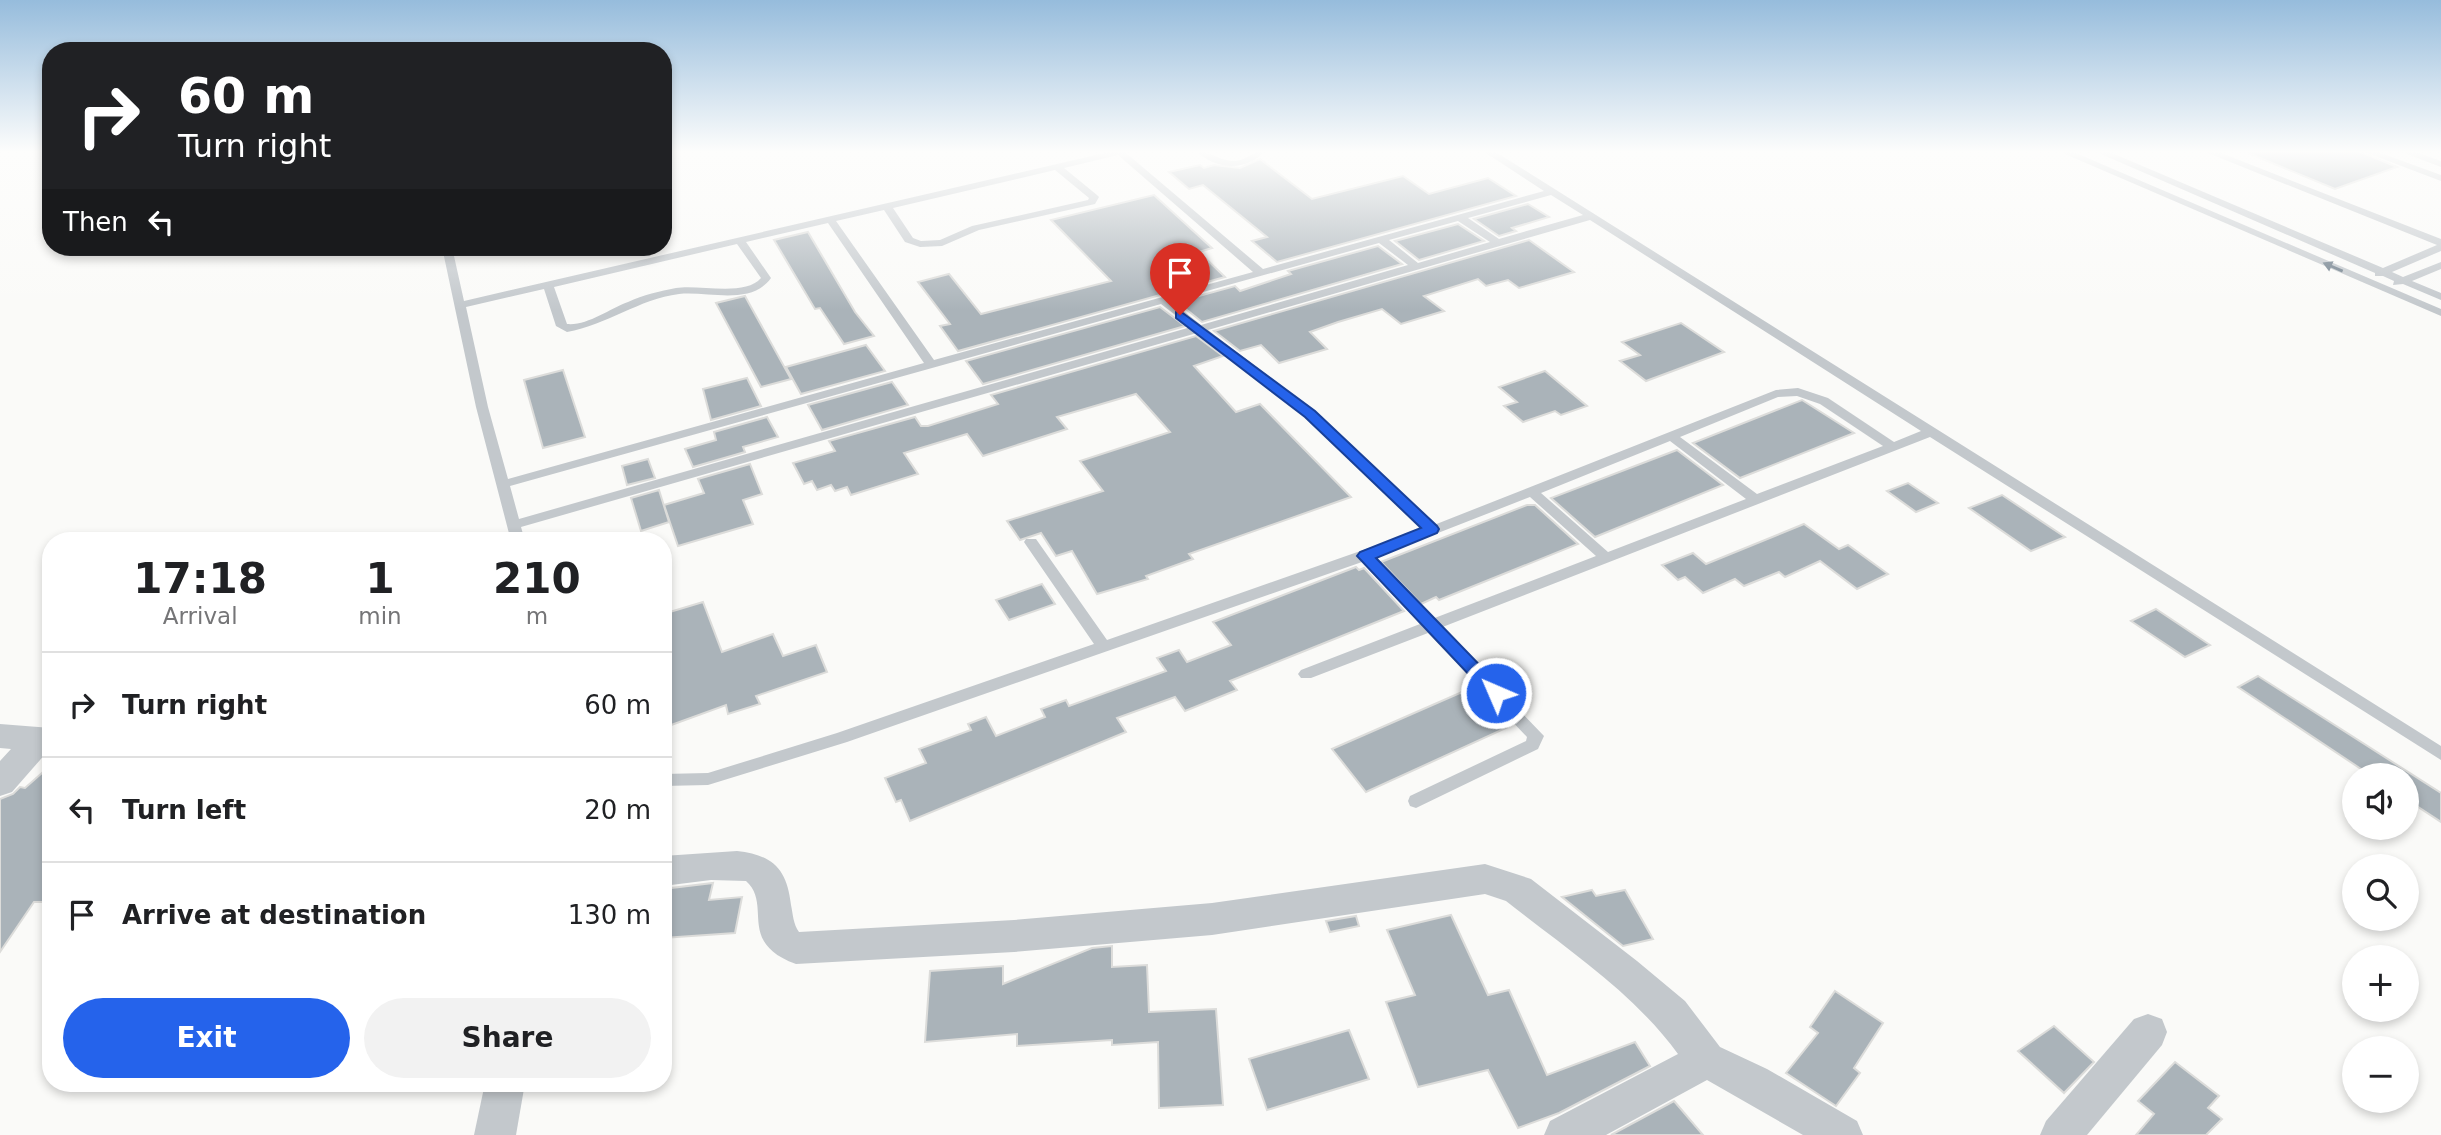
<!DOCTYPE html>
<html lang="en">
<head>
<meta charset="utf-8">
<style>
	:root { --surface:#fff; --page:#f2f2f2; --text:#202124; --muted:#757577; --line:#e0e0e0; --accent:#2563eb }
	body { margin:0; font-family:"DejaVu Sans",sans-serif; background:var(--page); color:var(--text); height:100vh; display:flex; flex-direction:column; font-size:26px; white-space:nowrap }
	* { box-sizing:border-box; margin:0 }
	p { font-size:23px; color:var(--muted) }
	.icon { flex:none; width:38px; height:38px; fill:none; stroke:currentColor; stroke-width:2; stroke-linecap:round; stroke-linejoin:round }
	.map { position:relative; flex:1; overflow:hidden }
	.details { position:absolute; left:42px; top:532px; width:630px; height:560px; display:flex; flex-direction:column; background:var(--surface); border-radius:28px; box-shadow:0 4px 10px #0003 }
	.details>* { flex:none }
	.hud { position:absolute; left:42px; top:42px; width:630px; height:214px; border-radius:28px; box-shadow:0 4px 10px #0003; background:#202124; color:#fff; overflow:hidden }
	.buttons { position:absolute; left:2342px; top:763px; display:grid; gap:14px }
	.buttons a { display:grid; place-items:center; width:77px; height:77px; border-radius:50%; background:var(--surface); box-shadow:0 4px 10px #0003; font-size:35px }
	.pin { position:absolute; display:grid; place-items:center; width:60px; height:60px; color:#fff; margin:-72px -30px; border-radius:50% 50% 50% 0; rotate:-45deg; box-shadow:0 0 7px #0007 }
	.pin .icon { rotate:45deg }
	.me { position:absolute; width:77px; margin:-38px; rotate:315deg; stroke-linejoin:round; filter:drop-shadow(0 0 5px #0008) }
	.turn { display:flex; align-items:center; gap:24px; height:147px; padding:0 21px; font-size:32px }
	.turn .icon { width:91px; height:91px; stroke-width:2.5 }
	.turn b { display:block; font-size:49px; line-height:60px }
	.then { display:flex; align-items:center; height:66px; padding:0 21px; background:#0003; gap:14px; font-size:26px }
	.eta { display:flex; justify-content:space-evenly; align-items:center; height:119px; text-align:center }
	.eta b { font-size:42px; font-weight:700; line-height:49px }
	.cta { display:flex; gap:14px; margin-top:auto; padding:14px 21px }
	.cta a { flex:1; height:80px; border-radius:42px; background:var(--accent); color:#fff; font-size:28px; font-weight:700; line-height:80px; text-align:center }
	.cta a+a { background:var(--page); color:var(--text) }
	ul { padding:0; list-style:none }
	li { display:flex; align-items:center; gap:21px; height:105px; padding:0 21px; border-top:2px solid var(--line) }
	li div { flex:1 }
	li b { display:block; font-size:26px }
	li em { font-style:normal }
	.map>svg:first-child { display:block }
</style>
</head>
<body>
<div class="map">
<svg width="2441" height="1135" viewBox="0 0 2441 1135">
	<rect width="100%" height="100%" fill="#fafaf8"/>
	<g fill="#aab3b9" stroke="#dcdcda" stroke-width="2">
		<path d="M 2243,151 L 2359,151 L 2397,167 L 2335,189 Z"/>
		<path d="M 1260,159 L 1312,199 L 1403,176 L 1429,194 L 1488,178 L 1516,196 L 1277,262 L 1252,241 L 1267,237 L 1203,185 L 1189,189 L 1169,172 L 1200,165 L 1204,168 L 1214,165 L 1240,168 Z"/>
		<path d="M 1154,195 L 1212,248 L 1199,252 L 1225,277 L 958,351 L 940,326 L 950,324 L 918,282 L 949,274 L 981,314 L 1111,281 L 1051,220 Z"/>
		<path d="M 1528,204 L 1549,217 L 1512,228 L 1516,231 L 1499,236 L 1474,219 Z"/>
		<path d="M 1458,224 L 1484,241 L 1419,260 L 1395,241 Z"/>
		<path d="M 808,232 L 855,312 L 874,336 L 844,344 L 820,308 L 815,309 L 774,240 Z"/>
		<path d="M 1529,240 L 1574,272 L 1519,288 L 1508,280 L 1486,286 L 1478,279 L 1424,296 L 1444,311 L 1401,324 L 1382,309 L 1338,322 L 1310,332 L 1327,349 L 1279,363 L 1261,345 L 1240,351 L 1214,331 Z"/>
		<path d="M 1378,246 L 1402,264 L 1202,322 L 1177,302 L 1235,286 L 1240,291 L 1291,274 L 1288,271 Z"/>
		<path d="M 745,296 L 751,307 L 791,379 L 761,387 L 716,303 Z"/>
		<path d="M 1160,307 L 1185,326 L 983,384 L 966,361 Z"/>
		<path d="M 1681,323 L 1724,352 L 1646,381 L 1620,361 L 1640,355 L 1622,342 Z"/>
		<path d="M 1196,336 L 1223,356 L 1194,366 L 1236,412 L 1260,404 L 1351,497 L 1189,554 L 1193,559 L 1146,576 L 1148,579 L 1097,594 L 1072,551 L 1056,556 L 1041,533 L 1020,540 L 1007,521 L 1103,491 L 1080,461 L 1170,432 L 1136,394 L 1057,417 L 1067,429 L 983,456 L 967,434 L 904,453 L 918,474 L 851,495 L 847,487 L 835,491 L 831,485 L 817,490 L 812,481 L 804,484 L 793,463 L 835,451 L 829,441 L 915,417 L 921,426 L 928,426 L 998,404 L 991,395 Z"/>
		<path d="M 866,345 L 885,371 L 801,394 L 786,367 Z"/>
		<path d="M 563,370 L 585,437 L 543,448 L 524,380 Z"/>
		<path d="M 1545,371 L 1587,406 L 1561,415 L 1555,411 L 1523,422 L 1504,406 L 1517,402 L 1499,387 Z"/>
		<path d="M 747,378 L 761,406 L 711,420 L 703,389 Z"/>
		<path d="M 892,382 L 908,405 L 822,430 L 808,405 Z"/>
		<path d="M 1802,400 L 1854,433 L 1740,478 L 1693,443 Z"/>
		<path d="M 767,417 L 778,437 L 743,447 L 745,452 L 693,467 L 685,449 L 716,440 L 714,432 Z"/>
		<path d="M 1677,450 L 1723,485 L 1595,537 L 1551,498 Z"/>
		<path d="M 648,459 L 655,478 L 627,485 L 622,466 Z"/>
		<path d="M 750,464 L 762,494 L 743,500 L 753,524 L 678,546 L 664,505 L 704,493 L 698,479 Z"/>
		<path d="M 1908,483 L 1938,503 L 1916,512 L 1887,491 Z"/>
		<path d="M 659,490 L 669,522 L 641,531 L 631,498 Z"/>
		<path d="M 2002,495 L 2065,537 L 2031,551 L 1969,508 Z"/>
		<path d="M 1527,505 L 1535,505 L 1578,544 L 1439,600 L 1436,597 L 1421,604 L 1381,562 Z"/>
		<path d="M 1804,524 L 1839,549 L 1848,545 L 1888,574 L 1857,589 L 1820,561 L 1785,577 L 1779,572 L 1744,586 L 1735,579 L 1703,593 L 1685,577 L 1678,580 L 1662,565 L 1693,553 L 1706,564 Z"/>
		<path d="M 1356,567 L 1359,570 L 1364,568 L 1404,611 L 1230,681 L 1237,690 L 1185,711 L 1175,697 L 1117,718 L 1126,732 L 910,821 L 901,800 L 896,802 L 885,778 L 926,763 L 919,749 L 971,730 L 968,724 L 986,717 L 996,736 L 1045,717 L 1041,709 L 1066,700 L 1069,706 L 1166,671 L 1157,658 L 1179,650 L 1187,662 L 1231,645 L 1213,622 Z"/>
		<path d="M 1042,584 L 1055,604 L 1009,620 L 996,600 Z"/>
		<path d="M 703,602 L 722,652 L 773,634 L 783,656 L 816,645 L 827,672 L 756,696 L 760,704 L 728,714 L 726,705 L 663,728 L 663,614 Z"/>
		<path d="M 2156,609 L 2210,645 L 2185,657 L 2131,621 Z"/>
		<path d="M 2258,676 L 2441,793 L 2441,822 L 2406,799 L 2406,775 L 2370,775 L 2238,687 Z"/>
		<path d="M 1469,689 L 1506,728 L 1366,792 L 1332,749 Z"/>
		<path d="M 51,765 L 51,902 L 34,902 L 0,952 L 0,799 L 13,794 L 20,787 L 25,788 Z"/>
		<path d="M 713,883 L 709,900 L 742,897 L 735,933 L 663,938 L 663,889 Z"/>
		<path d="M 1592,890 L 1596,896 L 1625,890 L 1653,939 L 1623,946 L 1562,897 Z"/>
		<path d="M 1451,915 L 1488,995 L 1509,990 L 1547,1075 L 1635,1042 L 1650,1066 L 1559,1113 L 1518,1128 L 1488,1070 L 1418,1087 L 1386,1002 L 1415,995 L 1387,930 Z"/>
		<path d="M 1356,916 L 1359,926 L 1330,932 L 1326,921 Z"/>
		<path d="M 1112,946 L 1112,967 L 1147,965 L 1149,1012 L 1216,1009 L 1223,1105 L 1159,1108 L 1158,1042 L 1112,1045 L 1112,1040 L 1017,1046 L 1017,1034 L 925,1042 L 930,971 L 1003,966 L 1003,984 L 1092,948 Z"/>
		<path d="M 1835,991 L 1883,1023 L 1854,1068 L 1860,1073 L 1836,1106 L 1786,1073 L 1818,1033 L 1810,1027 Z"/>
		<path d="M 2054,1026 L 2094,1062 L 2064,1093 L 2018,1051 Z"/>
		<path d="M 1349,1030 L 1369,1079 L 1267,1110 L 1249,1059 Z"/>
		<path d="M 2175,1062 L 2219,1096 L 2208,1108 L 2222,1119 L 2206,1135 L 2136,1135 L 2154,1114 L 2138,1101 Z"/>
		<path d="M 1674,1101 L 1703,1135 L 1611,1135 Z"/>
	</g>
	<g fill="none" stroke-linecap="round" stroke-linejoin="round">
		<g fill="#c3c8cc" fill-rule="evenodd">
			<path d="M 1113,151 L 1130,151 L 1126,153 L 1263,269 L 1544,191 L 1483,151 L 1494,151 L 2441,746 L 2441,760 L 1930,437 L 1440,628 L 1544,736 L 1538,749 L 1416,808 L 1410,806 L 1408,801 L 1410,796 L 1526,741 L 1527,737 L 1428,633 L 1311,678 L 1301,678 L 1298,674 L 1301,670 L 1420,624 L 1362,562 L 847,742 L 708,785 L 663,786 L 663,774 L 708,773 L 837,733 L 1094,644 L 1026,545 L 1024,542 L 1026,539 L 1036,539 L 1107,640 L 1423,529 L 1306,417 L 1197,333 L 521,527 L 525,541 L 511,541 L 476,407 L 442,247 L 452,247 L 464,301 ZM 1118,155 L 1253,272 L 934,360 L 836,221 L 884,210 L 905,242 L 920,247 L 942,246 L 979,230 L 1095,204 L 1099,197 L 1097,195 L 1064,168 ZM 1055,170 L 1089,198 L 1088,200 L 972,226 L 940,240 L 921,241 L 913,238 L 893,208 ZM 1551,195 L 1583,215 L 1499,239 L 1468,218 ZM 1590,220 L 1921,431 L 1894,442 L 1828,398 L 1798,388 L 1776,390 L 1434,525 L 1314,411 L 1208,330 ZM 1458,221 L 1490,242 L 1418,263 L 1389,240 ZM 828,223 L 924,363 L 508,479 L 488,407 L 466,307 L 544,289 L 556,326 L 567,332 C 607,325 639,299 679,294 C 709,291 751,306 771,278 L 746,242 ZM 1379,243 L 1408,265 L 1201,325 L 1171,301 ZM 737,244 L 761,278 C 745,297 699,284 676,288 C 660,291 643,295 628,302 C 609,309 587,326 567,324 L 554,287 ZM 1161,304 L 1191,327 L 519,519 L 510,486 ZM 1797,396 L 1820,404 L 1883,446 L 1757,494 L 1680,437 L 1778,397 ZM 1670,441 L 1746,499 L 1608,552 L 1541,493 ZM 1530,497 L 1596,556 L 1432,619 L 1374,558 Z"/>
			<path d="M 1196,151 C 1210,151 1219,161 1234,161 C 1246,161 1252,151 1265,151 C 1246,172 1216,170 1196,151 Z"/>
			<path d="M 2058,151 L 2071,151 L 2441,309 L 2441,316 Z"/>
			<path d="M 2094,151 L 2107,151 L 2383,268 L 2437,245 L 2203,151 L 2216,151 L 2441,239 L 2441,251 L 2392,272 L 2403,277 L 2441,262 L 2441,269 L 2412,281 L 2441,293 L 2441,300 L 2403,284 L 2393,285 L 2394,281 L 2383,276 L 2375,276 L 2375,273 Z"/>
			<path d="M 2362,151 L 2375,151 L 2441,175 L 2441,181 Z"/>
			<path d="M 2399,151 L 2413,151 L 2441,161 L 2441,167 Z"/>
		</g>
		<g fill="#c3c8cc" fill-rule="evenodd">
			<path d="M 0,724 L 51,728 L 51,752 L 47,752 L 12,792 L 0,796 L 0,761 L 11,749 L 0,748 Z"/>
			<path d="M 737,851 C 773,855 787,869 791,905 C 793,914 793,924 799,932 L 1014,920 L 1212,903 L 1485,864 L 1531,879 L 1637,961 L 1685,1001 L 1720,1047 L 1767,1069 L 1857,1121 L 1863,1135 L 1803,1135 L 1707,1080 L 1606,1135 L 1544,1135 L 1550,1121 L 1678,1054 C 1633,992 1565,948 1506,901 L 1485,894 L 1212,935 L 1014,952 L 796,964 C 736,942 773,905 746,881 L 711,880 L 663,886 L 663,856 Z"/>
			<path d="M 2148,1014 L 2162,1019 L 2167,1032 L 2162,1045 L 2087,1135 L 2040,1135 L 2046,1121 L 2134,1019 Z"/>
			<path d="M 485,1083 L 525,1083 L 516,1135 L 474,1135 Z"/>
		</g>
	</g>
	<defs><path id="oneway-solid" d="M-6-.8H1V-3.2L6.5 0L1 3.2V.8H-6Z" transform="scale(1.75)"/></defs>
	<use fill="#6a7a87" href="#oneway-solid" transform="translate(2333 267) rotate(-157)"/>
	<linearGradient id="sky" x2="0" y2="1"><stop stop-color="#96bcdc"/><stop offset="0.49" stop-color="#fdfdfc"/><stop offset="1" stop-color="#fdfdfc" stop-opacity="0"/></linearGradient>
	<rect width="2441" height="310" fill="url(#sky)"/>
	<path fill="#2563eb" stroke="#184099" stroke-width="2" d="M 1180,311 L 1315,411 L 1437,526 L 1439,529 L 1437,533 L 1376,558 L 1502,688 L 1505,693 L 1502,697 L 1490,697 L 1357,556 L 1360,552 L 1421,528 L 1305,417 L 1176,318 L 1176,312 Z"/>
</svg>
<div class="buttons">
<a><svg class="icon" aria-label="sound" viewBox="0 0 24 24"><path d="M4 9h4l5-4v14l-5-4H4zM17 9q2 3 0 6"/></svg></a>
<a><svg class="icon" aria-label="search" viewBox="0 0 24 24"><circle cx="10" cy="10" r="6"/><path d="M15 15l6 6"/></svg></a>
<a>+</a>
<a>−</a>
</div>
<div class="pin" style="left:1180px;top:315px;background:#d93025"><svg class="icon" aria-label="arrive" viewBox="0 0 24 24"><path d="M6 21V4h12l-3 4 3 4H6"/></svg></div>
<svg class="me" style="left:1496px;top:693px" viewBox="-20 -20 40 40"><circle r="17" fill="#2563eb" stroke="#fff" stroke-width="3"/><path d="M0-11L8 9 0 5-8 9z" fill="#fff"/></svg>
<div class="hud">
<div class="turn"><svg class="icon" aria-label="right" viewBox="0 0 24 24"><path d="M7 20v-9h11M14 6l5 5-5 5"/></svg><div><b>60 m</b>Turn right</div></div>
<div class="then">Then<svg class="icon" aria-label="left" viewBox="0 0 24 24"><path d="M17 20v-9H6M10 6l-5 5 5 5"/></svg></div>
</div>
<section class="details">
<div class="eta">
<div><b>17:18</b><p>Arrival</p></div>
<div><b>1</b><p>min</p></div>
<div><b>210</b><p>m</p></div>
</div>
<ul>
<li><svg class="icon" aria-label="right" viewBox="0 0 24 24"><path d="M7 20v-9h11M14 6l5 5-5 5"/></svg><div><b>Turn right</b></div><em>60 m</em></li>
<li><svg class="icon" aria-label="left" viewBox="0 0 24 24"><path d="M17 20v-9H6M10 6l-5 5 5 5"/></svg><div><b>Turn left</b></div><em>20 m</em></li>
<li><svg class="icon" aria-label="arrive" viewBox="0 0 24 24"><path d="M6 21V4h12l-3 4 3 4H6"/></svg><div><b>Arrive at destination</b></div><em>130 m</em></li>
</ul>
<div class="cta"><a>Exit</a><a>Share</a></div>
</section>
</div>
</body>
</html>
